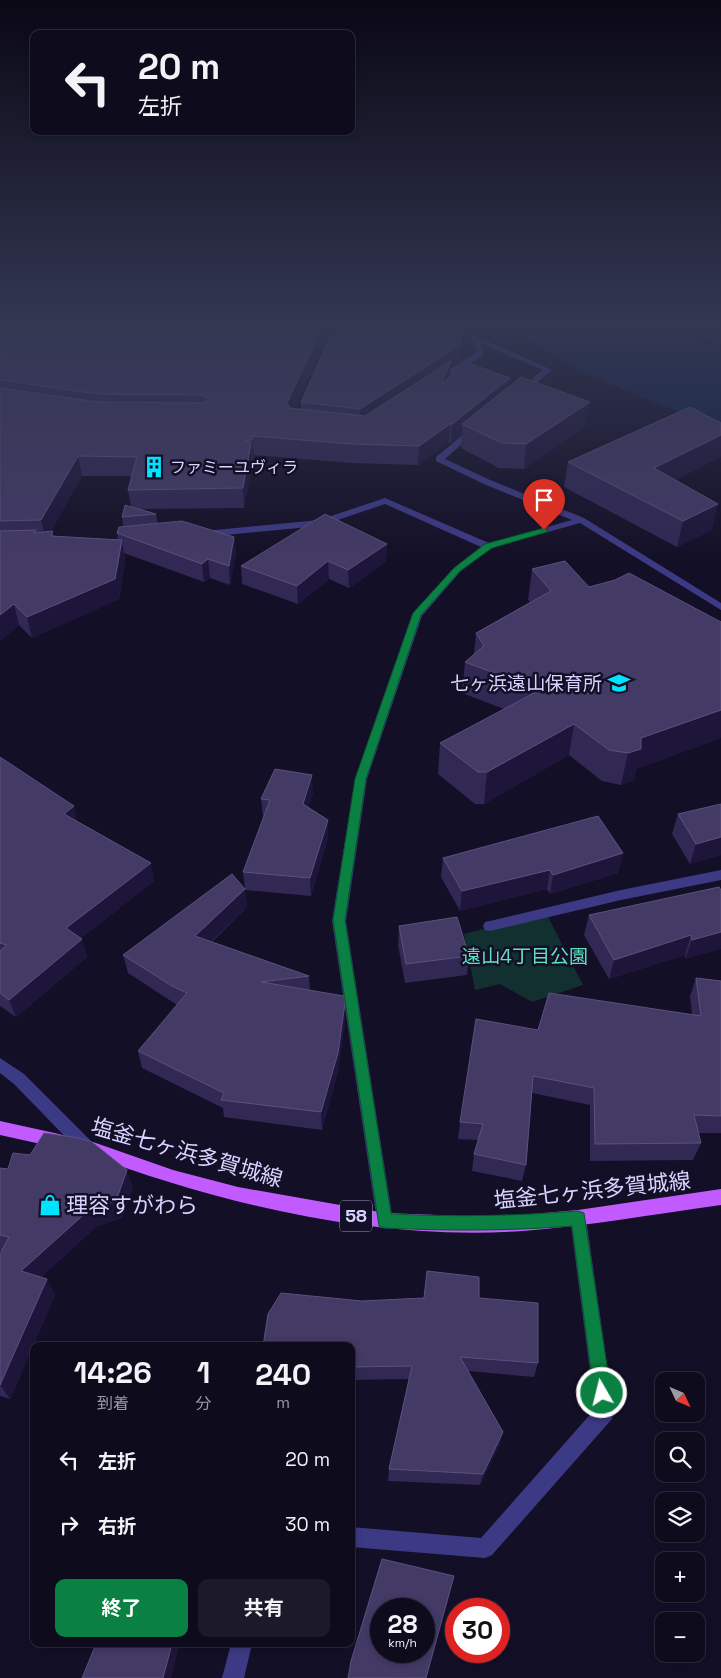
<!DOCTYPE html>
<html lang="ja">
<head>
<meta charset="utf-8">
<style>
	:root { --surface:#0e0b1c; --page:#1c1929; --text:#f1f3f6; --muted:#9b9ba3; --line:#2e2b3b; --accent:#0b8043 }
	body { margin:0; font-family:"Space Grotesk","Noto Sans JP",sans-serif; background:var(--page); color:var(--text); height:100vh; display:flex; flex-direction:column; font-size:19px; white-space:nowrap }
	* { box-sizing:border-box; margin:0 }
	p { font-size:16px; color:var(--muted) }
	.icon { flex:none; width:28px; height:28px; fill:none; stroke:currentColor; stroke-width:2; stroke-linecap:round; stroke-linejoin:round }
	.map { position:relative; flex:1; overflow:hidden }
	.sheet { position:absolute; left:30px; top:1342px; width:325px; height:305px; display:flex; flex-direction:column; background:var(--surface); border-radius:10px; box-shadow:0 2px 8px #0003,0 0 0 1px var(--line) }
	.sheet>* { flex:none }
	.banner { position:absolute; left:30px; top:30px; width:325px; height:105px; border-radius:10px; box-shadow:0 2px 8px #0003,0 0 0 1px var(--line); background:#0e0b1c; color:var(--text); overflow:hidden }
	.needle { width:32px; rotate:134deg }
	.tools { position:absolute; left:655px; top:1372px; display:grid; gap:10px }
	.tools a { display:grid; place-items:center; width:50px; height:50px; border-radius:10px; background:var(--surface); box-shadow:0 2px 8px #0003,0 0 0 1px var(--line); font-size:25px }
	.speed { position:absolute; left:370px; top:1598px; display:flex; gap:10px; font-size:25px; font-weight:700; text-align:center }
	.speed>* { display:grid; place-content:center; width:65px; height:65px; border-radius:50%; background:var(--surface); box-shadow:0 2px 8px #0003,0 0 0 1px var(--line); line-height:1 }
	.speed small { font-size:12px; font-weight:400 }
	.speed .limit { border:8px solid #d22; background:#fff; color:#111 }
	.pin { position:absolute; display:grid; place-items:center; width:42px; height:42px; color:#fff; margin:-51px -21px; border-radius:50% 50% 50% 0; rotate:-45deg; box-shadow:0 0 5px #0007 }
	.pin .icon { rotate:45deg }
	.me { position:absolute; width:55px; margin:-28px; rotate:352deg; stroke-linejoin:round; filter:drop-shadow(0 0 4px #0008) }
	.turn { display:flex; align-items:center; gap:18px; height:105px; padding:0 25px; font-size:22px }
	.turn .icon { width:65px; height:65px; stroke-width:2.5 }
	.turn b { display:block; font-size:35px; line-height:42px }
	.eta { display:flex; justify-content:space-evenly; align-items:center; height:85px; text-align:center }
	.eta b { font-size:30px; font-weight:700; line-height:35px }
	.action { display:flex; gap:10px; margin-top:auto; padding:10px 25px }
	.action a { flex:1; height:58px; border-radius:10px; background:var(--accent); color:#fff; font-size:20px; font-weight:700; line-height:58px; text-align:center }
	.action a+a { background:var(--page); color:var(--text) }
	ul { padding:0; list-style:none }
	li { display:flex; align-items:center; gap:15px; height:65px; padding:0 25px }
	li div { flex:1 }
	li b { display:block; font-size:19px }
	li em { font-style:normal }
	.map>svg:first-child { display:block }
</style>
</head>
<body>
<div class="map">
<svg width="721" height="1678" viewBox="0 0 721 1678">
	<rect width="100%" height="100%" fill="#130f26"/>
	<g fill="#12302f">
		<path d="M 671,326 L 721,326 L 721,344 Z"/>
		<path d="M 546,913 L 583,985 L 532,1002 L 500,984 L 475,990 L 464,934 Z"/>
	</g>
	<path fill="#0c2248" d="M 510,326 L 661,326 L 721,349 L 721,429 C 652,400 569,373 510,326 Z"/>
	<g fill="none" stroke-linecap="round" stroke-linejoin="round">
		<g fill="#3d3a85" fill-rule="evenodd">
			<path d="M 471,336 L 477,336 L 552,370 L 525,393 L 519,393 L 519,389 L 543,370 L 480,343 L 484,355 L 439,384 L 433,384 L 433,380 L 477,352 Z"/>
			<path d="M 470,429 L 477,431 L 445,459 L 490,480 L 584,518 L 721,603 L 721,610 L 580,523 L 491,548 L 460,572 L 422,616 L 367,779 L 346,921 L 393,1221 L 391,1227 L 385,1229 L 379,1227 L 377,1221 L 332,921 L 355,779 L 412,615 L 454,568 L 481,547 L 385,504 L 320,526 L 205,537 L 200,534 L 205,531 L 319,520 L 385,498 L 489,543 L 572,520 L 484,484 L 436,461 L 436,457 Z"/>
			<path d="M 721,870 L 721,880 L 621,900 L 490,931 L 485,930 L 483,926 L 485,922 L 490,921 L 621,890 Z"/>
			<path d="M 0,1058 L 24,1074 L 92,1142 L 94,1147 L 92,1152 L 86,1154 L 80,1152 L 14,1084 L 0,1073 Z"/>
			<path d="M 578,1210 L 584,1212 L 586,1218 L 614,1412 L 612,1419 L 492,1555 L 485,1558 L 351,1547 L 351,1527 L 481,1538 L 595,1409 L 570,1218 L 572,1212 Z"/>
			<path d="M 231,1644 L 252,1644 L 244,1678 L 222,1678 Z"/>
		</g>
		<g fill="#c25bff" fill-rule="evenodd">
			<path d="M 0,1121 L 59,1134 L 65,1136 L 67,1141 L 65,1146 L 59,1148 L 0,1135 Z"/>
			<path d="M 93,1142 L 173,1170 L 238,1187 L 385,1213 L 464,1216 L 521,1215 L 578,1210 L 721,1189 L 721,1205 C 655,1214 589,1226 523,1231 C 377,1241 223,1205 87,1154 L 85,1149 L 87,1144 Z"/>
		</g>
	</g>
	<g fill="#312854" fill-rule="evenodd">
		<path d="M 0,326 L 332,326 L 294,409 L 301,409 L 301,402 L 467,341 L 457,363 L 450,367 L 450,377 L 509,386 L 586,426 L 524,469 L 499,468 L 461,448 L 462,435 L 451,443 L 449,443 L 418,465 L 352,463 L 254,455 L 244,508 L 141,509 L 156,514 L 158,523 L 234,537 L 236,555 L 230,585 L 210,578 L 204,582 L 124,553 L 125,561 L 119,599 L 32,638 L 19,625 L 0,641 ZM 82,476 L 132,476 L 128,490 L 131,506 L 122,517 L 123,526 L 117,533 L 118,540 L 54,536 L 51,531 Z"/>
		<path d="M 721,423 L 721,456 L 675,480 L 712,530 L 677,547 L 564,487 L 568,462 Z"/>
		<path d="M 387,544 L 386,561 L 349,588 L 329,579 L 298,604 L 242,584 L 241,566 Z"/>
		<path d="M 532,569 L 589,587 L 721,622 L 721,737 L 718,739 L 636,769 L 634,780 L 621,785 L 602,781 L 569,755 L 484,804 L 475,804 L 438,774 L 440,743 L 504,709 L 462,693 L 465,662 L 474,654 L 476,633 L 530,602 L 528,600 Z"/>
		<path d="M 0,757 L 77,821 L 154,881 L 81,938 L 87,957 L 16,1017 L 0,1006 Z"/>
		<path d="M 313,793 L 308,808 L 328,838 L 311,896 L 245,890 L 247,907 L 212,942 L 309,976 L 310,991 L 345,1021 L 338,1071 L 322,1130 L 224,1117 L 223,1108 L 142,1068 L 138,1051 L 177,1005 L 128,973 L 123,955 L 245,888 L 243,872 L 264,817 L 263,817 L 261,799 Z"/>
		<path d="M 721,804 L 721,855 L 690,864 L 672,834 L 678,814 Z"/>
		<path d="M 623,853 L 618,873 L 550,894 L 547,889 L 460,911 L 441,877 L 443,858 Z"/>
		<path d="M 721,890 L 685,959 L 685,955 L 609,979 L 584,935 L 589,915 Z"/>
		<path d="M 399,926 L 469,956 L 467,975 L 405,983 L 398,945 Z"/>
		<path d="M 696,978 L 721,981 L 721,1133 L 698,1133 L 701,1143 L 693,1160 L 590,1161 L 590,1105 L 532,1093 L 526,1165 L 522,1181 L 472,1171 L 474,1154 L 478,1140 L 458,1139 L 460,1122 L 538,1030 L 692,1014 L 690,996 Z"/>
		<path d="M 0,1168 L 133,1187 L 122,1218 L 97,1226 L 41,1277 L 55,1295 L 10,1399 L 0,1396 L 0,1254 L 2,1251 L 0,1251 Z"/>
		<path d="M 479,1298 L 538,1363 L 534,1377 L 468,1371 L 500,1444 L 480,1485 L 388,1481 L 389,1469 L 409,1379 L 351,1380 L 351,1346 L 362,1301 Z"/>
	</g>
	<g fill="#1d163a">
		<path d="M 323,326 L 332,326 L 288,422 L 287,403 Z"/>
		<path d="M 468,326 L 467,341 L 457,363 L 450,367 L 450,380 L 360,426 L 360,409 Z"/>
		<path d="M 510,378 L 508,396 L 462,424 L 462,435 L 451,443 L 452,424 Z"/>
		<path d="M 590,402 L 586,426 L 524,469 L 526,444 Z"/>
		<path d="M 450,424 L 449,443 L 418,465 L 419,446 Z"/>
		<path d="M 721,435 L 721,456 L 649,493 L 654,468 Z"/>
		<path d="M 252,436 L 254,455 L 253,460 L 252,440 Z"/>
		<path d="M 251,443 L 253,462 L 244,508 L 243,488 Z"/>
		<path d="M 78,456 L 82,476 L 46,540 L 41,520 Z"/>
		<path d="M 718,504 L 712,530 L 677,547 L 683,521 Z"/>
		<path d="M 234,537 L 236,555 L 230,585 L 229,566 Z"/>
		<path d="M 122,540 L 125,561 L 119,599 L 32,638 L 27,617 Z"/>
		<path d="M 387,544 L 386,561 L 349,588 L 348,570 Z"/>
		<path d="M 208,559 L 210,578 L 204,582 L 202,564 Z"/>
		<path d="M 328,561 L 329,579 L 298,604 L 297,586 Z"/>
		<path d="M 14,604 L 19,625 L 0,641 L 0,615 Z"/>
		<path d="M 721,710 L 721,737 L 718,739 L 636,769 L 634,780 L 621,785 L 628,753 L 641,738 Z"/>
		<path d="M 574,724 L 569,755 L 484,804 L 487,772 Z"/>
		<path d="M 312,775 L 313,793 L 304,822 L 303,804 Z"/>
		<path d="M 74,806 L 78,825 L 64,814 Z"/>
		<path d="M 328,820 L 328,838 L 311,896 L 310,878 Z"/>
		<path d="M 721,837 L 721,855 L 690,864 L 696,844 Z"/>
		<path d="M 623,853 L 618,873 L 550,894 L 553,875 Z"/>
		<path d="M 151,863 L 154,881 L 71,946 L 66,928 Z"/>
		<path d="M 550,870 L 547,889 L 460,911 L 462,891 Z"/>
		<path d="M 245,889 L 247,907 L 198,954 L 195,936 Z"/>
		<path d="M 721,932 L 721,949 L 685,959 L 692,940 Z"/>
		<path d="M 691,935 L 685,955 L 609,979 L 614,960 Z"/>
		<path d="M 82,939 L 87,957 L 16,1017 L 9,1000 Z"/>
		<path d="M 345,1003 L 345,1021 L 338,1071 L 322,1130 L 321,1112 Z"/>
		<path d="M 127,1170 L 133,1187 L 122,1218 L 97,1226 L 30,1287 L 21,1271 Z"/>
		<path d="M 47,1279 L 55,1295 L 10,1399 L 0,1385 Z"/>
		<path d="M 503,1432 L 500,1444 L 480,1485 L 483,1474 Z"/>
		<path d="M 172,1644 L 180,1644 L 171,1678 L 163,1678 Z"/>
	</g>
	<g fill="#433a66" stroke="#5a527e" fill-rule="evenodd">
		<path d="M 0,326 L 323,326 L 287,403 L 290,408 L 365,416 L 451,361 L 441,383 L 471,364 L 510,378 L 452,424 L 450,424 L 419,446 L 352,444 L 252,436 L 252,440 L 245,440 L 251,443 L 243,488 L 128,490 L 137,457 L 78,456 L 41,520 L 0,521 L 0,388 L 97,402 L 203,403 L 209,399 L 203,395 L 97,394 L 0,380 Z"/>
		<path d="M 335,326 L 468,326 L 458,346 L 360,409 L 301,402 Z"/>
		<path d="M 521,377 L 590,402 L 526,444 L 502,443 L 462,424 Z"/>
		<path d="M 690,407 L 721,423 L 721,435 L 654,468 L 718,504 L 683,521 L 568,462 Z"/>
		<path d="M 125,505 L 156,514 L 122,517 Z"/>
		<path d="M 325,514 L 387,544 L 348,570 L 328,561 L 297,586 L 241,566 Z"/>
		<path d="M 182,521 L 234,537 L 229,566 L 208,559 L 202,564 L 117,533 L 119,527 Z"/>
		<path d="M 36,530 L 34,533 L 53,531 L 51,536 L 122,540 L 115,579 L 27,617 L 14,604 L 0,615 L 0,531 Z"/>
		<path d="M 565,561 L 589,587 L 615,580 L 629,573 L 721,622 L 721,710 L 641,738 L 641,749 L 628,753 L 609,750 L 574,724 L 487,772 L 478,772 L 440,743 L 540,690 L 465,662 L 484,646 L 476,633 L 551,591 L 532,569 Z"/>
		<path d="M 0,757 L 74,806 L 64,814 L 151,863 L 66,928 L 82,939 L 9,1000 L 0,993 L 0,951 L 7,945 L 0,943 Z"/>
		<path d="M 275,769 L 312,775 L 303,804 L 328,820 L 310,878 L 243,872 L 270,800 L 261,799 Z"/>
		<path d="M 721,804 L 721,837 L 696,844 L 678,814 Z"/>
		<path d="M 598,816 L 623,853 L 553,875 L 550,870 L 462,891 L 443,858 Z"/>
		<path d="M 232,874 L 245,889 L 195,936 L 309,976 L 261,982 L 344,996 L 345,1003 L 338,1053 L 321,1112 L 221,1100 L 224,1093 L 138,1051 L 187,993 L 172,986 L 123,955 Z"/>
		<path d="M 719,887 L 721,890 L 721,932 L 692,940 L 691,935 L 614,960 L 589,915 Z"/>
		<path d="M 457,917 L 469,956 L 406,964 L 399,926 Z"/>
		<path d="M 696,978 L 721,981 L 721,1116 L 694,1115 L 701,1143 L 595,1144 L 594,1088 L 533,1076 L 526,1165 L 474,1154 L 483,1124 L 460,1122 L 476,1019 L 538,1030 L 549,993 L 701,1016 Z"/>
		<path d="M 44,1133 L 79,1138 L 92,1142 L 127,1170 L 116,1201 L 90,1209 L 21,1271 L 47,1279 L 0,1385 L 0,1254 L 9,1237 L 0,1235 L 0,1168 L 8,1169 L 13,1153 L 30,1155 Z"/>
		<path d="M 427,1271 L 479,1277 L 479,1298 L 538,1303 L 538,1363 L 460,1357 L 503,1432 L 483,1474 L 389,1469 L 412,1366 L 351,1367 L 351,1346 L 263,1346 L 268,1314 L 281,1293 L 362,1301 L 424,1298 Z"/>
		<path d="M 382,1559 L 454,1576 L 426,1678 L 348,1678 L 351,1661 ZM 381,1609 L 424,1609 L 424,1651 L 381,1651 Z"/>
		<path d="M 96,1644 L 172,1644 L 163,1678 L 82,1678 Z"/>
	</g>
	<linearGradient id="sky" x2="0" y2="1"><stop stop-color="#0a0815"/><stop offset="0.58" stop-color="#333752"/><stop offset="1" stop-color="#333752" stop-opacity="0"/></linearGradient>
	<rect width="721" height="560" fill="url(#sky)"/>
	<path fill="#0b8043" stroke="#07532c" d="M 544,528 L 547,529 L 547,532 L 492,548 L 460,571 L 421,615 L 366,779 L 345,920 L 391,1214 C 454,1217 515,1216 578,1211 L 584,1213 L 611,1393 L 608,1399 L 602,1401 L 596,1399 L 594,1393 L 572,1226 C 509,1231 448,1231 385,1228 L 379,1226 L 333,920 L 355,779 L 413,613 L 454,568 L 485,544 Z"/>
	<defs>
		<g id="building-bare" transform="scale(1.725)"><path d="M-4-6H4V6H1V3H-1V6H-4ZM-2.5-4.3h1.7v1.8h-1.7ZM.8-4.3h1.7v1.8H.8ZM-2.5-1h1.7V.8h-1.7ZM.8-1h1.7V.8H.8Z" fill="#00e5ff" stroke="#130f26" stroke-width="2.5" paint-order="stroke"/></g>
		<g id="school-bare" transform="scale(1.725)"><path d="M0-5L7-2L0 1L-7-2ZM-4 1L0 2.5L4 1V4Q0 6-4 4Z" fill="#00e5ff" stroke="#130f26" stroke-width="2.5" paint-order="stroke"/></g>
		<g id="shop-bare" transform="scale(1.725)"><path d="M-5-2.5h2.3a2.7 3.5 0 0 1 5.4 0H5L5.5 6h-11ZM-1.5-2.5h3a1.5 2.3 0 0 0-3 0Z" fill="#00e5ff" stroke="#130f26" stroke-width="2.5" paint-order="stroke"/></g>
	</defs>
	<g fill-rule="evenodd">
		<use href="#building-bare" x="154" y="467"/>
		<use href="#school-bare" x="619" y="683"/>
		<use href="#shop-bare" x="50" y="1205"/>
	</g>
	<g text-anchor="middle" stroke-width="5" stroke-linejoin="round" paint-order="stroke">
		<g font-size="16" fill="#d9d4ff" stroke="#130f26" text-anchor="start">
			<text x="170" y="473">ファミーユヴィラ</text>
		</g>
		<rect fill="#130f26" stroke="#9e99be" stroke-width="1" x="340" y="1200.5" width="32" height="31" rx="4"/>
		<g font-size="18" font-weight="bold" fill="#d9d4ff">
			<text x="356" y="1222">58</text>
		</g>
		<g font-size="19" fill="#d9d4ff" stroke="#130f26" text-anchor="end">
			<text x="602" y="690">七ヶ浜遠山保育所</text>
		</g>
		<g font-size="19" fill="#5fe0c0" stroke="#130f26">
			<text x="525" y="963">遠山4丁目公園</text>
		</g>
		<g font-size="22" fill="#d9d4ff" stroke="#130f26">
			<text transform="translate(187 1152) rotate(16)" y="8">塩釜七ヶ浜多賀城線</text>
			<text transform="translate(592 1190) rotate(-6)" y="8">塩釜七ヶ浜多賀城線</text>
		</g>
		<g font-size="22" fill="#d9d4ff" stroke="#130f26" text-anchor="start">
			<text x="66" y="1213">理容すがわら</text>
		</g>
	</g>
</svg>
<div class="tools">
<a><svg class="needle" viewBox="-14 -14 28 28"><path d="M0-13l5 13h-10z" fill="#e53935"/><path d="M0 13l5-13h-10z" fill="#9b9ba3"/></svg></a>
<a><svg class="icon" aria-label="search" viewBox="0 0 24 24"><circle cx="10" cy="10" r="6"/><path d="M15 15l6 6"/></svg></a>
<a><svg class="icon" aria-label="layers" viewBox="0 0 24 24"><path d="M12 4l9 5-9 5-9-5zM3 14l9 5 9-5"/></svg></a>
<a>+</a>
<a>−</a>
</div>
<div class="speed"><div>28<small>km/h</small></div><div class="limit">30</div></div>
<div class="pin" style="left:544px;top:530px;background:#d93025"><svg class="icon" aria-label="arrive" viewBox="0 0 24 24"><path d="M6 21V4h12l-3 4 3 4H6"/></svg></div>
<svg class="me" style="left:602px;top:1393px" viewBox="-20 -20 40 40"><circle r="17" fill="#0b8043" stroke="#fff" stroke-width="3"/><path d="M0-11L8 9 0 5-8 9z" fill="#fff"/></svg>
<div class="banner">
<div class="turn"><svg class="icon" aria-label="left" viewBox="0 0 24 24"><path d="M17 20v-9H6M10 6l-5 5 5 5"/></svg><div><b>20 m</b>左折</div></div>
</div>
<section class="sheet">
<div class="eta">
<div><b>14:26</b><p>到着</p></div>
<div><b>1</b><p>分</p></div>
<div><b>240</b><p>m</p></div>
</div>
<ul>
<li><svg class="icon" aria-label="left" viewBox="0 0 24 24"><path d="M17 20v-9H6M10 6l-5 5 5 5"/></svg><div><b>左折</b></div><em>20 m</em></li>
<li><svg class="icon" aria-label="right" viewBox="0 0 24 24"><path d="M7 20v-9h11M14 6l5 5-5 5"/></svg><div><b>右折</b></div><em>30 m</em></li>
</ul>
<div class="action"><a>終了</a><a>共有</a></div>
</section>
</div>
</body>
</html>
